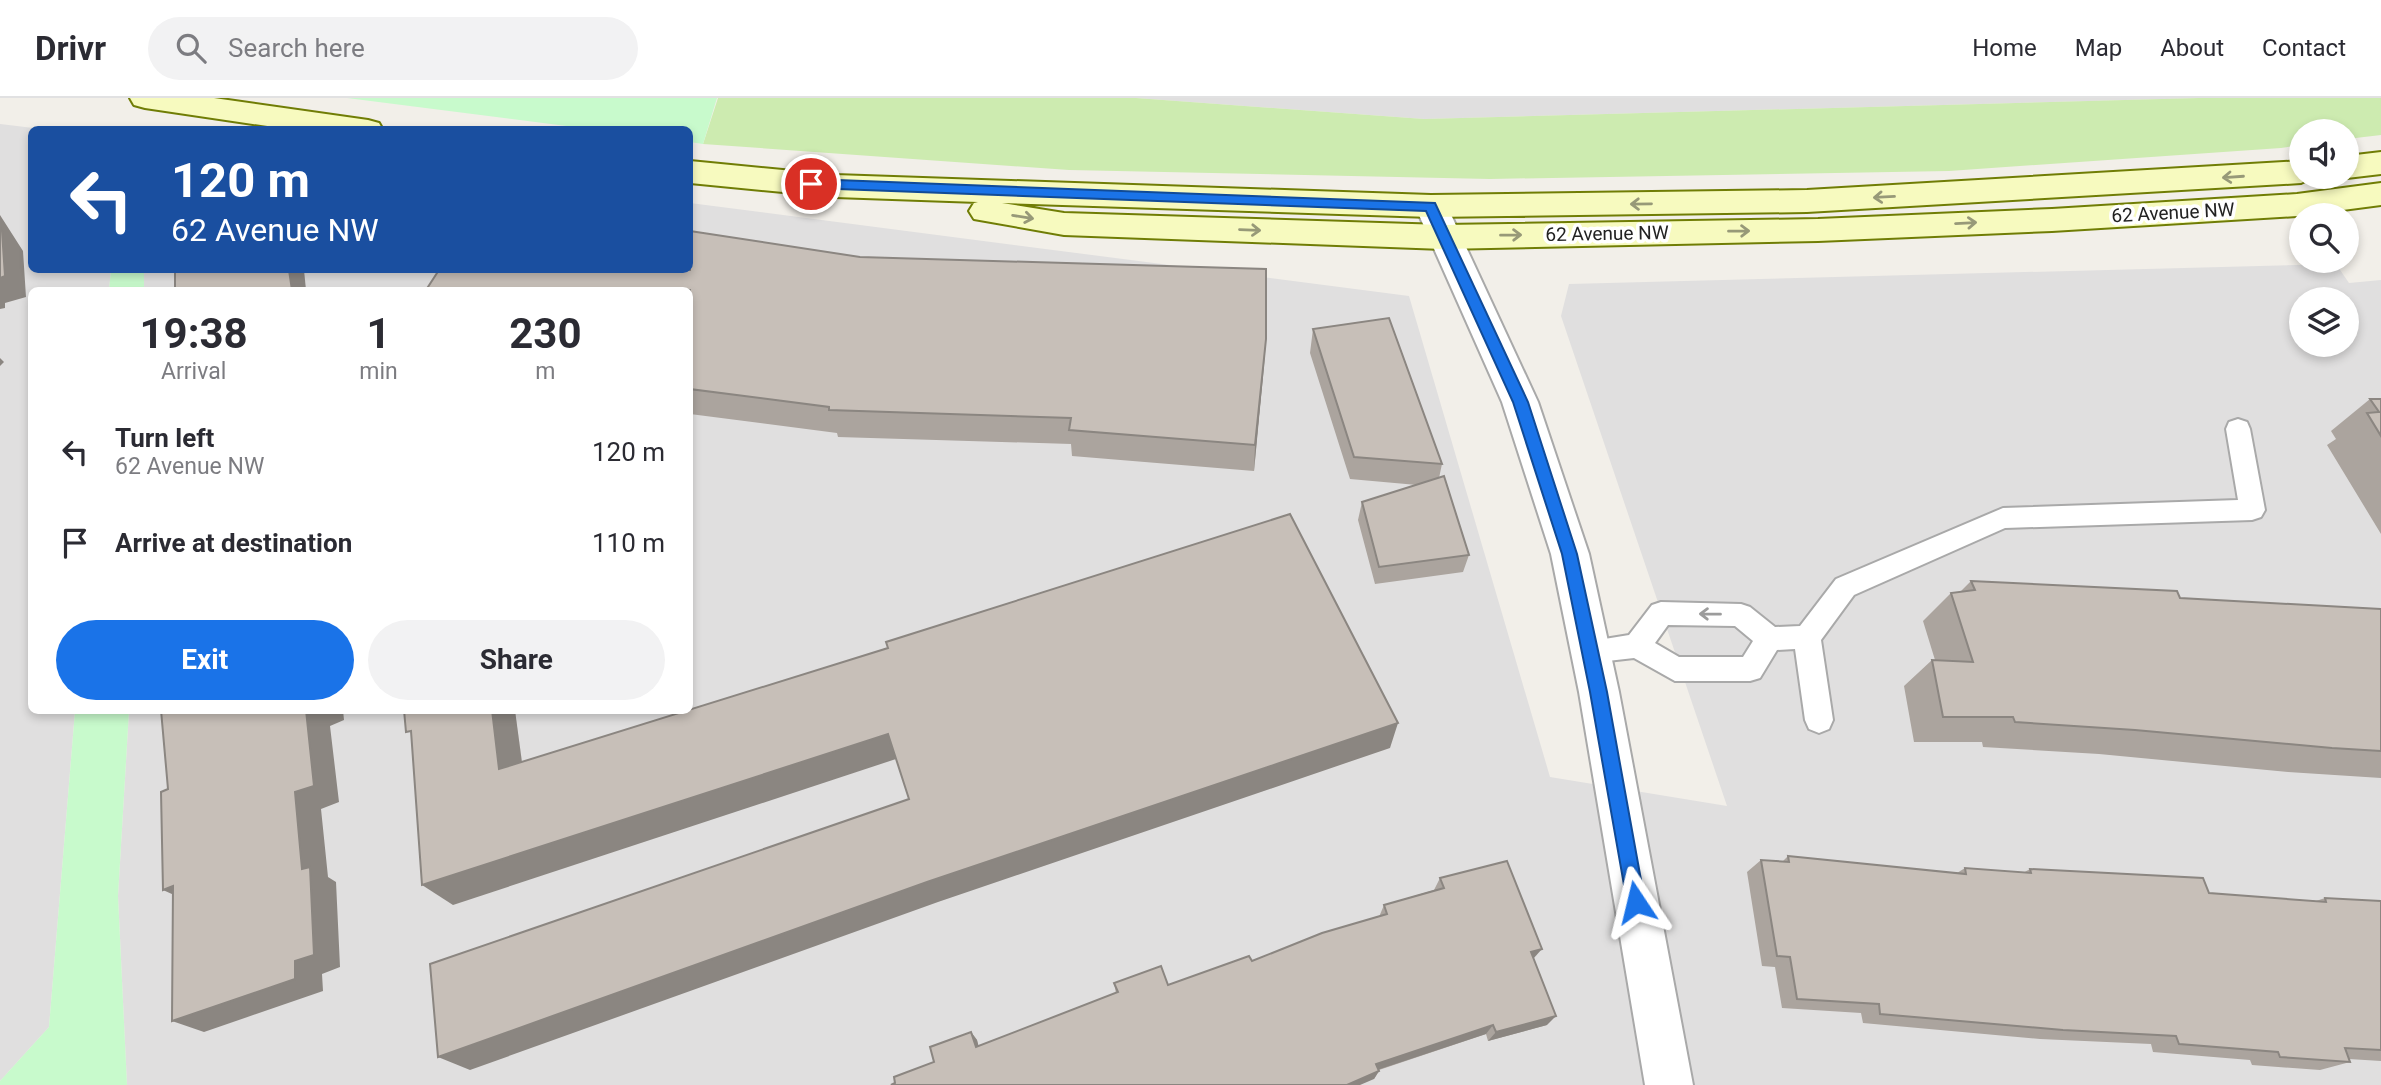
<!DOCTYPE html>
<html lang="en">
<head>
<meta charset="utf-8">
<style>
	:root { --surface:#fff; --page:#f2f2f3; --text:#2b2b33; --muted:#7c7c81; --line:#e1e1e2; --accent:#1a73e8 }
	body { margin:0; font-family:Roboto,sans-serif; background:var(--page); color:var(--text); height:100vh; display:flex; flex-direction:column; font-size:26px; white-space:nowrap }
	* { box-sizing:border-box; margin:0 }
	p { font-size:23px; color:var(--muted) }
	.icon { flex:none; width:38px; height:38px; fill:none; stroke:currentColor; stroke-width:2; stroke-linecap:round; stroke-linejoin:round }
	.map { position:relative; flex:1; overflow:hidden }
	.sheet { position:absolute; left:28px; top:189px; width:665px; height:427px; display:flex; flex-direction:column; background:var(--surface); border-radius:10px; box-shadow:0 4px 10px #0003 }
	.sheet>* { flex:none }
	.hud { position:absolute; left:28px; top:28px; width:665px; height:147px; border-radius:10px; box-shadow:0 4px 10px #0003; background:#1a4fa0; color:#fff; overflow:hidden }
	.buttons { position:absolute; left:2289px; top:21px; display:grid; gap:14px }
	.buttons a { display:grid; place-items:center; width:70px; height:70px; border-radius:50%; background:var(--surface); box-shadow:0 4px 10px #0003; font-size:35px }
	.pin { position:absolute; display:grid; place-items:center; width:60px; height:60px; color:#fff; margin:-30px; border:4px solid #fff; border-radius:50%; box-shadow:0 2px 7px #0007 }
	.me { position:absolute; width:77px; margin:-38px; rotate:350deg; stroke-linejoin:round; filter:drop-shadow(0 0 5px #0008) }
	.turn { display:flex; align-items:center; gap:24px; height:147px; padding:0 28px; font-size:32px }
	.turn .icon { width:91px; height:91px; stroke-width:2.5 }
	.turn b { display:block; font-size:49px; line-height:60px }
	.eta { display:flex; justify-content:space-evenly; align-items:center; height:119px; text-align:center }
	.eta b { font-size:42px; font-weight:700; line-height:49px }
	.primary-button { display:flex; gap:14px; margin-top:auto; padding:14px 28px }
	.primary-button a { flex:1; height:80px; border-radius:42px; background:var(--accent); color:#fff; font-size:28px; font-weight:700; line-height:80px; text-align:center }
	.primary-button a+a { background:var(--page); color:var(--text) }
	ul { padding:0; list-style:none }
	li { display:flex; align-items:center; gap:21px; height:91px; padding:0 28px }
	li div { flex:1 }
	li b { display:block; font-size:26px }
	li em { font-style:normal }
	header { display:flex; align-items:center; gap:42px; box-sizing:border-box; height:98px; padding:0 35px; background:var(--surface); border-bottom:2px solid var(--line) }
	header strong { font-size:33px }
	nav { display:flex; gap:38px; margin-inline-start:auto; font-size:24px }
	.search { width:490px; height:63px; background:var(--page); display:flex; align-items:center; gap:18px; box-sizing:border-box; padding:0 24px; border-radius:38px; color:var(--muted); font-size:26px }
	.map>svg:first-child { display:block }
</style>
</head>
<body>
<header>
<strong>Drivr</strong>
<div class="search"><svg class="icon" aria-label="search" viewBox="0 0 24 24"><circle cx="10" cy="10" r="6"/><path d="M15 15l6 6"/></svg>Search here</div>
<nav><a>Home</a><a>Map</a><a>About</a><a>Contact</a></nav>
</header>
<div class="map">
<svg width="2381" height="987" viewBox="0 0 2381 987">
	<rect width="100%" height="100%" fill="#f2efe9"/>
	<g fill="#e0dfdf" fill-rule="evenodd">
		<path d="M 1136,0 L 2199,0 L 1424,21 Z"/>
		<path d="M 0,26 L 42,31 L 32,32 L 32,172 L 111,172 L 109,192 L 32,192 L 32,612 L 75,613 L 49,929 L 0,983 Z"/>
		<path d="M 690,105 L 1409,198 L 1550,679 L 1727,708 L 1561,218 L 1569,186 L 2336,166 L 2349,185 L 2381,182 L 2381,987 L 127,987 L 118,798 L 129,613 L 690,612 L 690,192 L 144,192 L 144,172 L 690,172 ZM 2301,201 L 2347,201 L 2347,247 L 2301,247 Z"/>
	</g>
	<path fill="#cdebb0" d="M 718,0 L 1136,0 L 1424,21 L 2199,0 L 2381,0 L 2381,37 L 2347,41 L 2347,33 L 2301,33 L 2301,47 L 2281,50 L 1949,73 L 1490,81 L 1069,72 L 703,46 Z"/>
	<g fill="#c8facc">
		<path d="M 347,0 L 717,0 L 703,46 L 690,44 L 690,32 L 590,31 Z"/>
		<path d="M 111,172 L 144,172 L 144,192 L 109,192 Z"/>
		<path d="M 75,613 L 129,613 L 118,798 L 127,987 L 0,987 L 0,983 L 49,929 Z"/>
	</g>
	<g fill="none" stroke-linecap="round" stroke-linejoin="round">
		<g stroke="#a9a9a9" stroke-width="4">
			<path id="service" d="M 2238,321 L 2247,324 L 2250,331 L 2265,412 L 2261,419 L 2252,422 L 2005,430 L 1854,497 L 1821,542 L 1833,622 L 1829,631 L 1819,635 L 1809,631 L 1805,622 L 1795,551 L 1777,552 L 1760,580 L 1750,583 L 1675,583 L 1634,560 L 1590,565 L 1580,561 L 1577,553 L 1580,545 L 1629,537 L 1652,507 L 1661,504 L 1741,506 L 1750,509 L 1775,529 L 1800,528 L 1836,481 L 2003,410 L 2238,402 L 2226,331 L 2229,324 ZM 1668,527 L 1735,528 L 1753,543 L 1743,559 L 1679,559 L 1655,545 Z"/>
		</g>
		<g stroke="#a9a9a9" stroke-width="4">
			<path id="minor" d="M 1431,97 L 1442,100 L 1447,108 L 1538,304 L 1589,456 L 1619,594 L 1693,987 L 1645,987 L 1579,594 L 1551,456 L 1502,304 L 1415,108 L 1420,100 Z"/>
		</g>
		<g stroke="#707d05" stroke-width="4">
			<g id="secondary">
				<path d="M 130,0 L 214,0 L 368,22 L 379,25 L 383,32 L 294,32 L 145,10 L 134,7 Z"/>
				<path d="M 2381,54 L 2381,76 L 2347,80 L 2344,79 L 2347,79 L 2347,58 Z"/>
				<path d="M 690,63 L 835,77 L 1431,97 L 1807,92 L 2301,63 L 2301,79 L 2314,79 L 2301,85 L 1807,114 L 1431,119 L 1002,105 L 1064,115 L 1443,127 L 1818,121 L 2052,111 L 2297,96 L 2381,85 L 2381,107 L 2297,118 L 2052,133 L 1818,143 L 1443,151 L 1064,137 L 974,121 L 969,113 L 974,105 L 978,104 L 835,99 L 690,85 Z"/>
			</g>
		</g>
		<use href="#service" fill="#fff" fill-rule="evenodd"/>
		<use href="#minor" fill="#fff" fill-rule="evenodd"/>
		<use href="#secondary" fill="#f7fabf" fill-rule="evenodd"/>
	</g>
	<g fill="#aba49e">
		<path d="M 690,192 L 1266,241 L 1254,373 L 1072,358 L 1071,346 L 838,339 L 837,335 L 690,316 Z"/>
		<path d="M 1313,231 L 1442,366 L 1439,380 L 1469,457 L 1463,474 L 1375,486 L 1358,422 L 1362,404 L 1417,387 L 1350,381 L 1310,255 Z"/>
		<path d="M 2370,301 L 2381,301 L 2381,436 L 2327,347 L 2336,341 L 2331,333 Z"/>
		<path d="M 1971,483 L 2180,500 L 2381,511 L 2381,680 L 2288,674 L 2099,656 L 1983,649 L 1982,644 L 1914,644 L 1904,588 L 1932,562 L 1935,562 L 1923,523 L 1951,495 L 1960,494 Z"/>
		<path d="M 1788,758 L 1957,775 L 1965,770 L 2023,775 L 2030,771 L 2209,795 L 2316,803 L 2325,800 L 2381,803 L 2381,963 L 2349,961 L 2350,964 L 2320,972 L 2252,967 L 2250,962 L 2153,954 L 2151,946 L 2040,941 L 1863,925 L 1861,915 L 1782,910 L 1775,869 L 1762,868 L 1747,774 L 1761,762 L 1782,764 Z"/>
		<path d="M 1440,780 L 1534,861 L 1547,927 L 1488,943 L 1486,936 L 1379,972 L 1379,973 L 1374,981 L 895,985 L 934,964 L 971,934 L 977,942 L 978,948 L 1116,895 L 1114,885 L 1168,887 L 1252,863 L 1379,819 L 1384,807 L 1434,792 Z"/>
	</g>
	<g fill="#8b8681">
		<path d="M 0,117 L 23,153 L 26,199 L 5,205 L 5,210 L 0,211 Z"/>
		<path d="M 289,172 L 304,172 L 306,192 L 292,192 Z"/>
		<path d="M 1266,241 L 1264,268 L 1254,373 L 1255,347 Z"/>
		<path d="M 0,260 L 4,264 L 0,268 Z"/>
		<path d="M 306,612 L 343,612 L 344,622 L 330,628 L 339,704 L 321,711 L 328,779 L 336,784 L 340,869 L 322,876 L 323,893 L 204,934 L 172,923 L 295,863 L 302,771 L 295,694 Z"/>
		<path d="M 492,612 L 515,612 L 526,694 L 499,671 Z"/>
		<path d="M 1398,625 L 1390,650 L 938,804 L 470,972 L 438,959 L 927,784 Z"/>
		<path d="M 888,636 L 899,660 L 453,807 L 422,787 Z"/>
		<path d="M 173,788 L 194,806 L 163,792 Z"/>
		<path d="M 1542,851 L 1533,861 L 1531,854 Z"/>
		<path d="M 1556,918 L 1547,927 L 1488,943 L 1496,934 Z"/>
		<path d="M 1493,927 L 1486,936 L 1371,974 L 1376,966 Z"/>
		<path d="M 971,934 L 977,942 L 981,957 L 976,949 Z"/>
		<path d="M 1379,973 L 1374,981 L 1360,987 L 1347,987 Z"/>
	</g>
	<g fill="#c7bfb8" stroke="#8b8681" stroke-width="2">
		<path d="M 0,130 L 2,133 L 5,178 L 0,180 Z"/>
		<path d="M 690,133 L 860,159 L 1266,171 L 1266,241 L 1255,347 L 1069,332 L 1071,320 L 829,312 L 829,309 L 690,291 L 690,192 L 426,192 L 439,172 L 690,172 Z"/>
		<path d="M 175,172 L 289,172 L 292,192 L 175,192 Z"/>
		<path d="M 1389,220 L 1442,366 L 1354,359 L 1313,231 Z"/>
		<path d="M 2370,301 L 2381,301 L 2381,338 L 2367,315 L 2379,314 Z"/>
		<path d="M 1444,378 L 1469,457 L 1379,469 L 1362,404 Z"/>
		<path d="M 1290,416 L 1398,625 L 927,784 L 438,959 L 430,866 L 909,701 L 888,636 L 422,787 L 411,633 L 406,634 L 404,612 L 492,612 L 499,671 L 888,550 L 886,544 Z"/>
		<path d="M 1971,483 L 2177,493 L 2180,500 L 2381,511 L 2381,653 L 2332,650 L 2135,632 L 2015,624 L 2013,619 L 1943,619 L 1932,562 L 1973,564 L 1951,495 L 1975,492 Z"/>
		<path d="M 161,612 L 306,612 L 314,688 L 295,694 L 302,771 L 310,769 L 314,857 L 295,863 L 295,881 L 172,923 L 173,788 L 163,792 L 161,694 L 168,691 Z"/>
		<path d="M 1788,758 L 1966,776 L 1965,770 L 2031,775 L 2030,771 L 2203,780 L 2209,795 L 2326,804 L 2325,800 L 2381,803 L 2381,952 L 2345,950 L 2350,964 L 2280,959 L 2278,954 L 2179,946 L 2176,938 L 2063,932 L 1880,916 L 1879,906 L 1797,901 L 1790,859 L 1777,858 L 1761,762 L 1789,764 Z"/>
		<path d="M 1507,763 L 1542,851 L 1531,854 L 1556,918 L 1496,934 L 1493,927 L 1376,966 L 1379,973 L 1347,987 L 891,987 L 895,985 L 894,979 L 934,964 L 930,949 L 971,934 L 976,949 L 1118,894 L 1114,885 L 1161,868 L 1168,887 L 1249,858 L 1252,863 L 1322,835 L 1387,816 L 1384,807 L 1444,790 L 1440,780 Z"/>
	</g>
	<defs><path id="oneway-shaft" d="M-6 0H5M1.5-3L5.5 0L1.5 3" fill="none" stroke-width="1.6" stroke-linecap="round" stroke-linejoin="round" transform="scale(1.75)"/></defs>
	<g stroke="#979978">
		<use href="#oneway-shaft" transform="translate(2233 79) rotate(176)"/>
		<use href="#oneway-shaft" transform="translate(1884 99) rotate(177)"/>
		<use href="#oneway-shaft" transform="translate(1641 106) rotate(179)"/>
		<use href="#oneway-shaft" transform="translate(1023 119) rotate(9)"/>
		<use href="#oneway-shaft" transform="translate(1966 125) rotate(-3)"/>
		<use href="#oneway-shaft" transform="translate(1250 132) rotate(2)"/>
		<use href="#oneway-shaft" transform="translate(1739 133) rotate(-1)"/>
		<use href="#oneway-shaft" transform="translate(1511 137) rotate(-1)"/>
	</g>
	<use stroke="#9c9c9c" href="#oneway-shaft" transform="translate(1710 516) rotate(-179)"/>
	<path fill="#1a73e8" stroke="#114b97" stroke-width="2" d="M 811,81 L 1435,105 L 1528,304 L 1577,456 L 1607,594 L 1645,804 L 1643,810 L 1636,813 L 1630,810 L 1627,804 L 1590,594 L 1562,456 L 1513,304 L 1426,113 L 811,90 L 804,86 Z"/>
	<g text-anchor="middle" stroke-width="7" stroke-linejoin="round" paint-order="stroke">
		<g font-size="19" fill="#222" stroke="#fff">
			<text transform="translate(2173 114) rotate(-3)" y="7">62 Avenue NW</text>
			<text transform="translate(1607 135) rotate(-1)" y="7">62 Avenue NW</text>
		</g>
	</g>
</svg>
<div class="buttons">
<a><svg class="icon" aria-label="sound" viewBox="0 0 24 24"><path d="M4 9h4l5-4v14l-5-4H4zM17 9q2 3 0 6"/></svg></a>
<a><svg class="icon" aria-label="search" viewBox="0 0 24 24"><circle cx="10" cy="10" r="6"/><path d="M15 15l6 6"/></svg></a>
<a><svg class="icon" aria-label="layers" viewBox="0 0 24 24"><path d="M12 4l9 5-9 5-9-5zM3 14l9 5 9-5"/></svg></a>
</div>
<div class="pin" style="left:811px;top:86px;background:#d93025"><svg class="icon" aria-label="arrive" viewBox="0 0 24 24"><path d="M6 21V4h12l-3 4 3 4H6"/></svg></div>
<svg class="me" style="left:1636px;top:804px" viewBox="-20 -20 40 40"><path d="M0-17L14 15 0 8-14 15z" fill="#1a73e8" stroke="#fff" stroke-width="4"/></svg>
<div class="hud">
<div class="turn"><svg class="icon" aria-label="left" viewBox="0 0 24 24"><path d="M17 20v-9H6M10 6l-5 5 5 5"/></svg><div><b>120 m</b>62 Avenue NW</div></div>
</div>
<section class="sheet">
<div class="eta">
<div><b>19:38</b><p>Arrival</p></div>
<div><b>1</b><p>min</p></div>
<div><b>230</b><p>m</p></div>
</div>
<ul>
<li><svg class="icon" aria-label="left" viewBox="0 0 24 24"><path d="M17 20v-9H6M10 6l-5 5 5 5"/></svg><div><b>Turn left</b><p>62 Avenue NW</p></div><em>120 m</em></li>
<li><svg class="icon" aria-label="arrive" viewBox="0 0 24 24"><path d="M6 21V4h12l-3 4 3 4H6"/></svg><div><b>Arrive at destination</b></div><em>110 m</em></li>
</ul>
<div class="primary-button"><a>Exit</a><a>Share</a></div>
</section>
</div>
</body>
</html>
